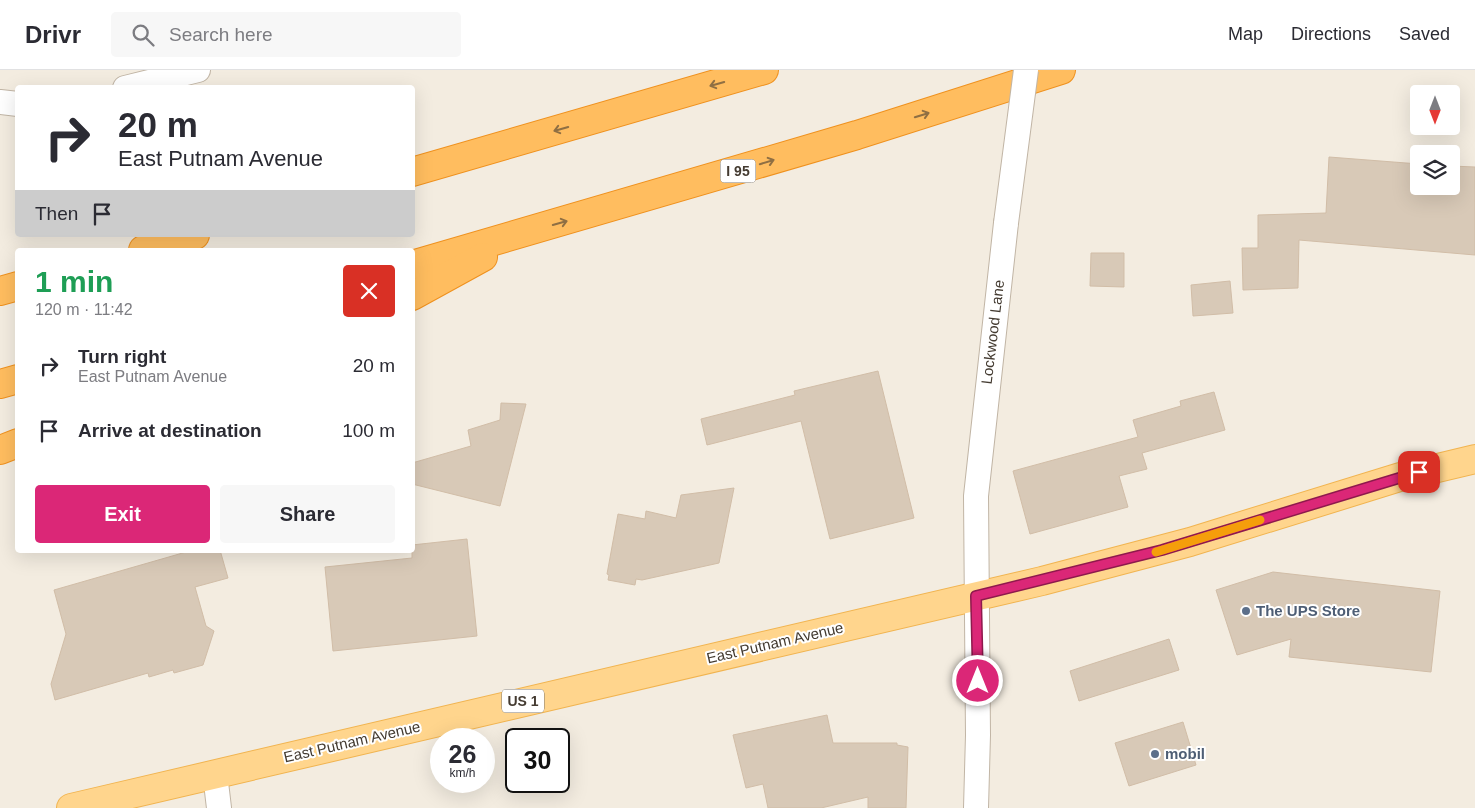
<!DOCTYPE html>
<html lang="en">
<head>
<meta charset="utf-8">
<style>
	:root { --surface:#fff; --page:#f7f7f7; --text:#2b2b33; --muted:#7c7c81; --line:#e1e1e2; --accent:#db2777 }
	body { margin:0; font-family:Helvetica,sans-serif; background:var(--page); color:var(--text); height:100vh; display:flex; flex-direction:column; font-size:19px; white-space:nowrap }
	* { box-sizing:border-box; margin:0 }
	p { font-size:16px; color:var(--muted) }
	.icon { flex:none; width:28px; height:28px; fill:none; stroke:currentColor; stroke-width:2; stroke-linecap:round; stroke-linejoin:round }
	.map { position:relative; flex:1; overflow:hidden }
	.details { position:absolute; left:15px; top:178px; width:400px; height:305px; display:flex; flex-direction:column; background:var(--surface); border-radius:5px; box-shadow:0 5px 20px #0002 }
	.details>* { flex:none }
	.guide { position:absolute; left:15px; top:15px; width:400px; height:152px; border-radius:5px; box-shadow:0 5px 20px #0002; background:#fff; color:var(--text); overflow:hidden }
	.needle { width:32px; rotate:180deg }
	.controls { position:absolute; left:1410px; top:15px; display:grid; gap:10px }
	.controls a { display:grid; place-items:center; width:50px; height:50px; border-radius:5px; background:var(--surface); box-shadow:0 5px 20px #0002; font-size:25px }
	.speed { position:absolute; left:430px; top:658px; display:flex; gap:10px; font-size:25px; font-weight:700; text-align:center }
	.speed>* { display:grid; place-content:center; width:65px; height:65px; border-radius:50%; background:var(--surface); box-shadow:0 5px 20px #0002; line-height:1 }
	.speed small { font-size:12px; font-weight:400 }
	.speed .limit { border:2px solid #111; border-radius:8px; background:#fff; color:#111 }
	.pin { position:absolute; display:grid; place-items:center; width:42px; height:42px; color:#fff; margin:-21px; border-radius:10px; box-shadow:0 2px 8px #0006 }
	.me { position:absolute; width:55px; margin:-28px; rotate:0deg; stroke-linejoin:round; filter:drop-shadow(0 0 4px #0008) }
	.turn { display:flex; align-items:center; gap:18px; height:105px; padding:0 20px; font-size:22px }
	.turn .icon { width:65px; height:65px; stroke-width:2.5 }
	.turn b { display:block; font-size:35px; line-height:42px }
	.then { display:flex; align-items:center; height:48px; padding:0 20px; background:#0003; gap:10px; font-size:19px }
	.round { display:grid; place-items:center; flex:none; width:52px; height:52px; border-radius:5px; background:var(--page) }
	.overview { display:flex; align-items:center; justify-content:space-between; height:85px; padding:0 20px }
	h1 { font-size:30px; font-weight:700; line-height:38px; color:#1e9e55 }
	.action { display:flex; gap:10px; margin-top:auto; padding:10px 20px }
	.action a { flex:1; height:58px; border-radius:5px; background:var(--accent); color:#fff; font-size:20px; font-weight:700; line-height:58px; text-align:center }
	.action a+a { background:var(--page); color:var(--text) }
	ul { padding:0; list-style:none }
	li { display:flex; align-items:center; gap:15px; height:65px; padding:0 20px }
	li div { flex:1 }
	li b { display:block; font-size:19px }
	li em { font-style:normal }
	header { display:flex; align-items:center; gap:30px; box-sizing:border-box; height:70px; padding:0 25px; background:var(--surface); border-bottom:1px solid var(--line) }
	header strong { font-size:24px }
	nav { display:flex; gap:28px; margin-inline-start:auto; font-size:18px }
	.search { width:350px; height:45px; background:var(--page); display:flex; align-items:center; gap:12px; box-sizing:border-box; padding:0 18px; border-radius:5px; color:var(--muted); font-size:19px }
	.map>svg:first-child { display:block }
</style>
</head>
<body>
<header>
<strong>Drivr</strong>
<div class="search"><svg class="icon" aria-label="search" viewBox="0 0 24 24"><circle cx="10" cy="10" r="6"/><path d="M15 15l6 6"/></svg>Search here</div>
<nav><a>Map</a><a>Directions</a><a>Saved</a></nav>
</header>
<div class="map">
<svg width="1475" height="738" viewBox="0 0 1475 738">
	<rect width="100%" height="100%" fill="#f3ece0"/>
	<g fill="#d8c9b7" stroke="#d1bda7">
		<path d="M 1329,87 L 1419,94 L 1419,116 L 1451,116 L 1451,96 L 1475,97 L 1475,185 L 1299,170 L 1298,218 L 1243,220 L 1242,178 L 1258,178 L 1258,145 L 1326,143 Z"/>
		<path d="M 1091,183 L 1124,183 L 1124,217 L 1090,216 Z"/>
		<path d="M 1230,211 L 1233,243 L 1193,246 L 1191,215 Z"/>
		<path d="M 878,301 L 914,448 L 830,469 L 801,351 L 707,375 L 701,349 L 795,325 L 794,321 Z"/>
		<path d="M 1214,322 L 1225,360 L 1142,383 L 1147,399 L 1119,406 L 1128,437 L 1030,464 L 1013,401 L 1138,367 L 1133,350 L 1181,336 L 1180,331 Z"/>
		<path d="M 501,333 L 526,334 L 500,436 L 412,414 L 412,393 L 471,376 L 468,360 L 500,350 Z"/>
		<path d="M 734,418 L 719,493 L 642,510 L 636,509 L 635,515 L 608,510 L 609,505 L 607,504 L 618,444 L 645,449 L 646,441 L 676,448 L 681,425 Z"/>
		<path d="M 467,469 L 477,566 L 333,581 L 325,497 L 412,488 L 412,475 Z"/>
		<path d="M 193,480 L 220,480 L 228,508 L 195,517 L 206,556 L 214,561 L 203,595 L 174,603 L 173,600 L 149,607 L 148,603 L 55,630 L 51,614 L 66,564 L 54,520 Z"/>
		<path d="M 1273,502 L 1440,521 L 1431,602 L 1289,587 L 1291,569 L 1237,585 L 1216,520 Z"/>
		<path d="M 1169,569 L 1179,600 L 1079,631 L 1070,601 Z"/>
		<path d="M 827,645 L 833,673 L 897,673 L 897,675 L 908,677 L 906,738 L 868,738 L 868,727 L 821,738 L 768,738 L 763,714 L 746,718 L 733,665 Z"/>
		<path d="M 1183,652 L 1196,695 L 1129,716 L 1115,673 Z"/>
	</g>
	<g fill="none" stroke-linecap="round" stroke-linejoin="round">
		<g stroke="#c1b5a5" stroke-width="26">
			<g id="minor">
				<path d="M 125,18 L 198,0"/>
				<path d="M 0,32 L 18,34"/>
				<path d="M 215,704 L 219,738"/>
				<path d="M 976,738 L 978,665 L 976,426 L 1006,153"/>
			</g>
		</g>
		<g stroke="#f1b450" stroke-width="30">
			<path id="primary" d="M 71,738 L 1042,511 L 1190,472 L 1400,407 L 1475,389"/>
		</g>
		<g stroke="#ef911e" stroke-width="30">
			<g id="motorway">
				<path d="M 412,102 L 764,0"/>
				<path d="M 143,180 L 195,165"/>
				<path d="M 412,195 L 857,65 L 1061,0"/>
				<path d="M 0,221 L 18,216"/>
				<path d="M 412,226 L 483,187"/>
				<path d="M 0,314 L 18,309"/>
				<path d="M 0,380 L 18,373"/>
			</g>
		</g>
		<use href="#minor" stroke="#fff" stroke-width="24"/>
		<use href="#primary" stroke="#ffd58d" stroke-width="28"/>
		<use href="#motorway" stroke="#ffbd5f" stroke-width="28"/>
		<g stroke="#c1b5a5" stroke-width="26" stroke-linecap="butt">
			<path id="minor-bridge" d="M 1006,153 L 1026,0"/>
		</g>
		<use href="#minor-bridge" stroke="#fff" stroke-width="24"/>
	</g>
	<defs><path id="oneway-shaft" d="M-6 0H5M1.5-3L5.5 0L1.5 3" fill="none" stroke-width="1.6" stroke-linecap="round" stroke-linejoin="round" transform="scale(1.25)"/></defs>
	<g stroke="#8f6f43">
		<use href="#oneway-shaft" transform="translate(717 14) rotate(164)"/>
		<use href="#oneway-shaft" transform="translate(922 45) rotate(-17)"/>
		<use href="#oneway-shaft" transform="translate(561 59) rotate(164)"/>
		<use href="#oneway-shaft" transform="translate(767 92) rotate(-17)"/>
		<use href="#oneway-shaft" transform="translate(560 153) rotate(-16)"/>
	</g>
	<g fill="none" stroke-linecap="round" stroke-linejoin="round">
		<g stroke="#8e194d" stroke-width="12">
			<path id="route" d="M 978,611 L 976,526 L 1162,480 L 1419,402"/>
		</g>
		<use href="#route" stroke="#db2777" stroke-width="9"/>
		<path stroke="#f59e0b" stroke-width="9" d="M 1156,482 L 1260,450"/>
	</g>
	<g fill="#5c6f8a" stroke="#fff" stroke-width="2">
		<circle cx="1246" cy="541" r="5"/>
		<circle cx="1155" cy="684" r="5"/>
	</g>
	<g text-anchor="middle" stroke-width="4" stroke-linejoin="round" paint-order="stroke">
		<g fill="#fff" stroke="#7c766f" stroke-width="1">
			<rect x="720.5" y="89.5" width="35" height="23" rx="4"/>
			<rect x="502" y="619.5" width="42" height="23" rx="4"/>
		</g>
		<g font-size="14" font-weight="bold" fill="#443b31">
			<text x="738" y="106">I 95</text>
			<text x="523" y="636">US 1</text>
		</g>
		<g font-size="15" fill="#443b31" stroke="#fff">
			<text transform="translate(993 262) rotate(-83)" y="5">Lockwood Lane</text>
			<text transform="translate(775 573) rotate(-13)" y="5">East Putnam Avenue</text>
			<text transform="translate(352 672) rotate(-13)" y="5">East Putnam Avenue</text>
		</g>
		<g font-size="15" font-weight="bold" fill="#4e5e75" stroke="#fff" text-anchor="start">
			<text x="1256" y="546">The UPS Store</text>
			<text x="1165" y="689">mobil</text>
		</g>
	</g>
</svg>
<div class="controls">
<a><svg class="needle" viewBox="-14 -14 28 28"><path d="M0-13l5 13h-10z" fill="#e53935"/><path d="M0 13l5-13h-10z" fill="#7c7c81"/></svg></a>
<a><svg class="icon" aria-label="layers" viewBox="0 0 24 24"><path d="M12 4l9 5-9 5-9-5zM3 14l9 5 9-5"/></svg></a>
</div>
<div class="speed"><div>26<small>km/h</small></div><div class="limit">30</div></div>
<div class="pin" style="left:1419px;top:402px;background:#d93025"><svg class="icon" aria-label="arrive" viewBox="0 0 24 24"><path d="M6 21V4h12l-3 4 3 4H6"/></svg></div>
<svg class="me" style="left:978px;top:611px" viewBox="-20 -20 40 40"><circle r="17" fill="#db2777" stroke="#fff" stroke-width="3"/><path d="M0-11L8 9 0 5-8 9z" fill="#fff"/></svg>
<div class="guide">
<div class="turn"><svg class="icon" aria-label="right" viewBox="0 0 24 24"><path d="M7 20v-9h11M14 6l5 5-5 5"/></svg><div><b>20 m</b>East Putnam Avenue</div></div>
<div class="then">Then<svg class="icon" aria-label="arrive" viewBox="0 0 24 24"><path d="M6 21V4h12l-3 4 3 4H6"/></svg></div>
</div>
<section class="details">
<div class="overview"><div><h1>1 min</h1><p>120 m · 11:42</p></div><a class="round" style="background:#d93025;color:#fff"><svg class="icon" aria-label="close" viewBox="0 0 24 24"><path d="M6 6l12 12M18 6L6 18"/></svg></a></div>
<ul>
<li><svg class="icon" aria-label="right" viewBox="0 0 24 24"><path d="M7 20v-9h11M14 6l5 5-5 5"/></svg><div><b>Turn right</b><p>East Putnam Avenue</p></div><em>20 m</em></li>
<li><svg class="icon" aria-label="arrive" viewBox="0 0 24 24"><path d="M6 21V4h12l-3 4 3 4H6"/></svg><div><b>Arrive at destination</b></div><em>100 m</em></li>
</ul>
<div class="action"><a>Exit</a><a>Share</a></div>
</section>
</div>
</body>
</html>
